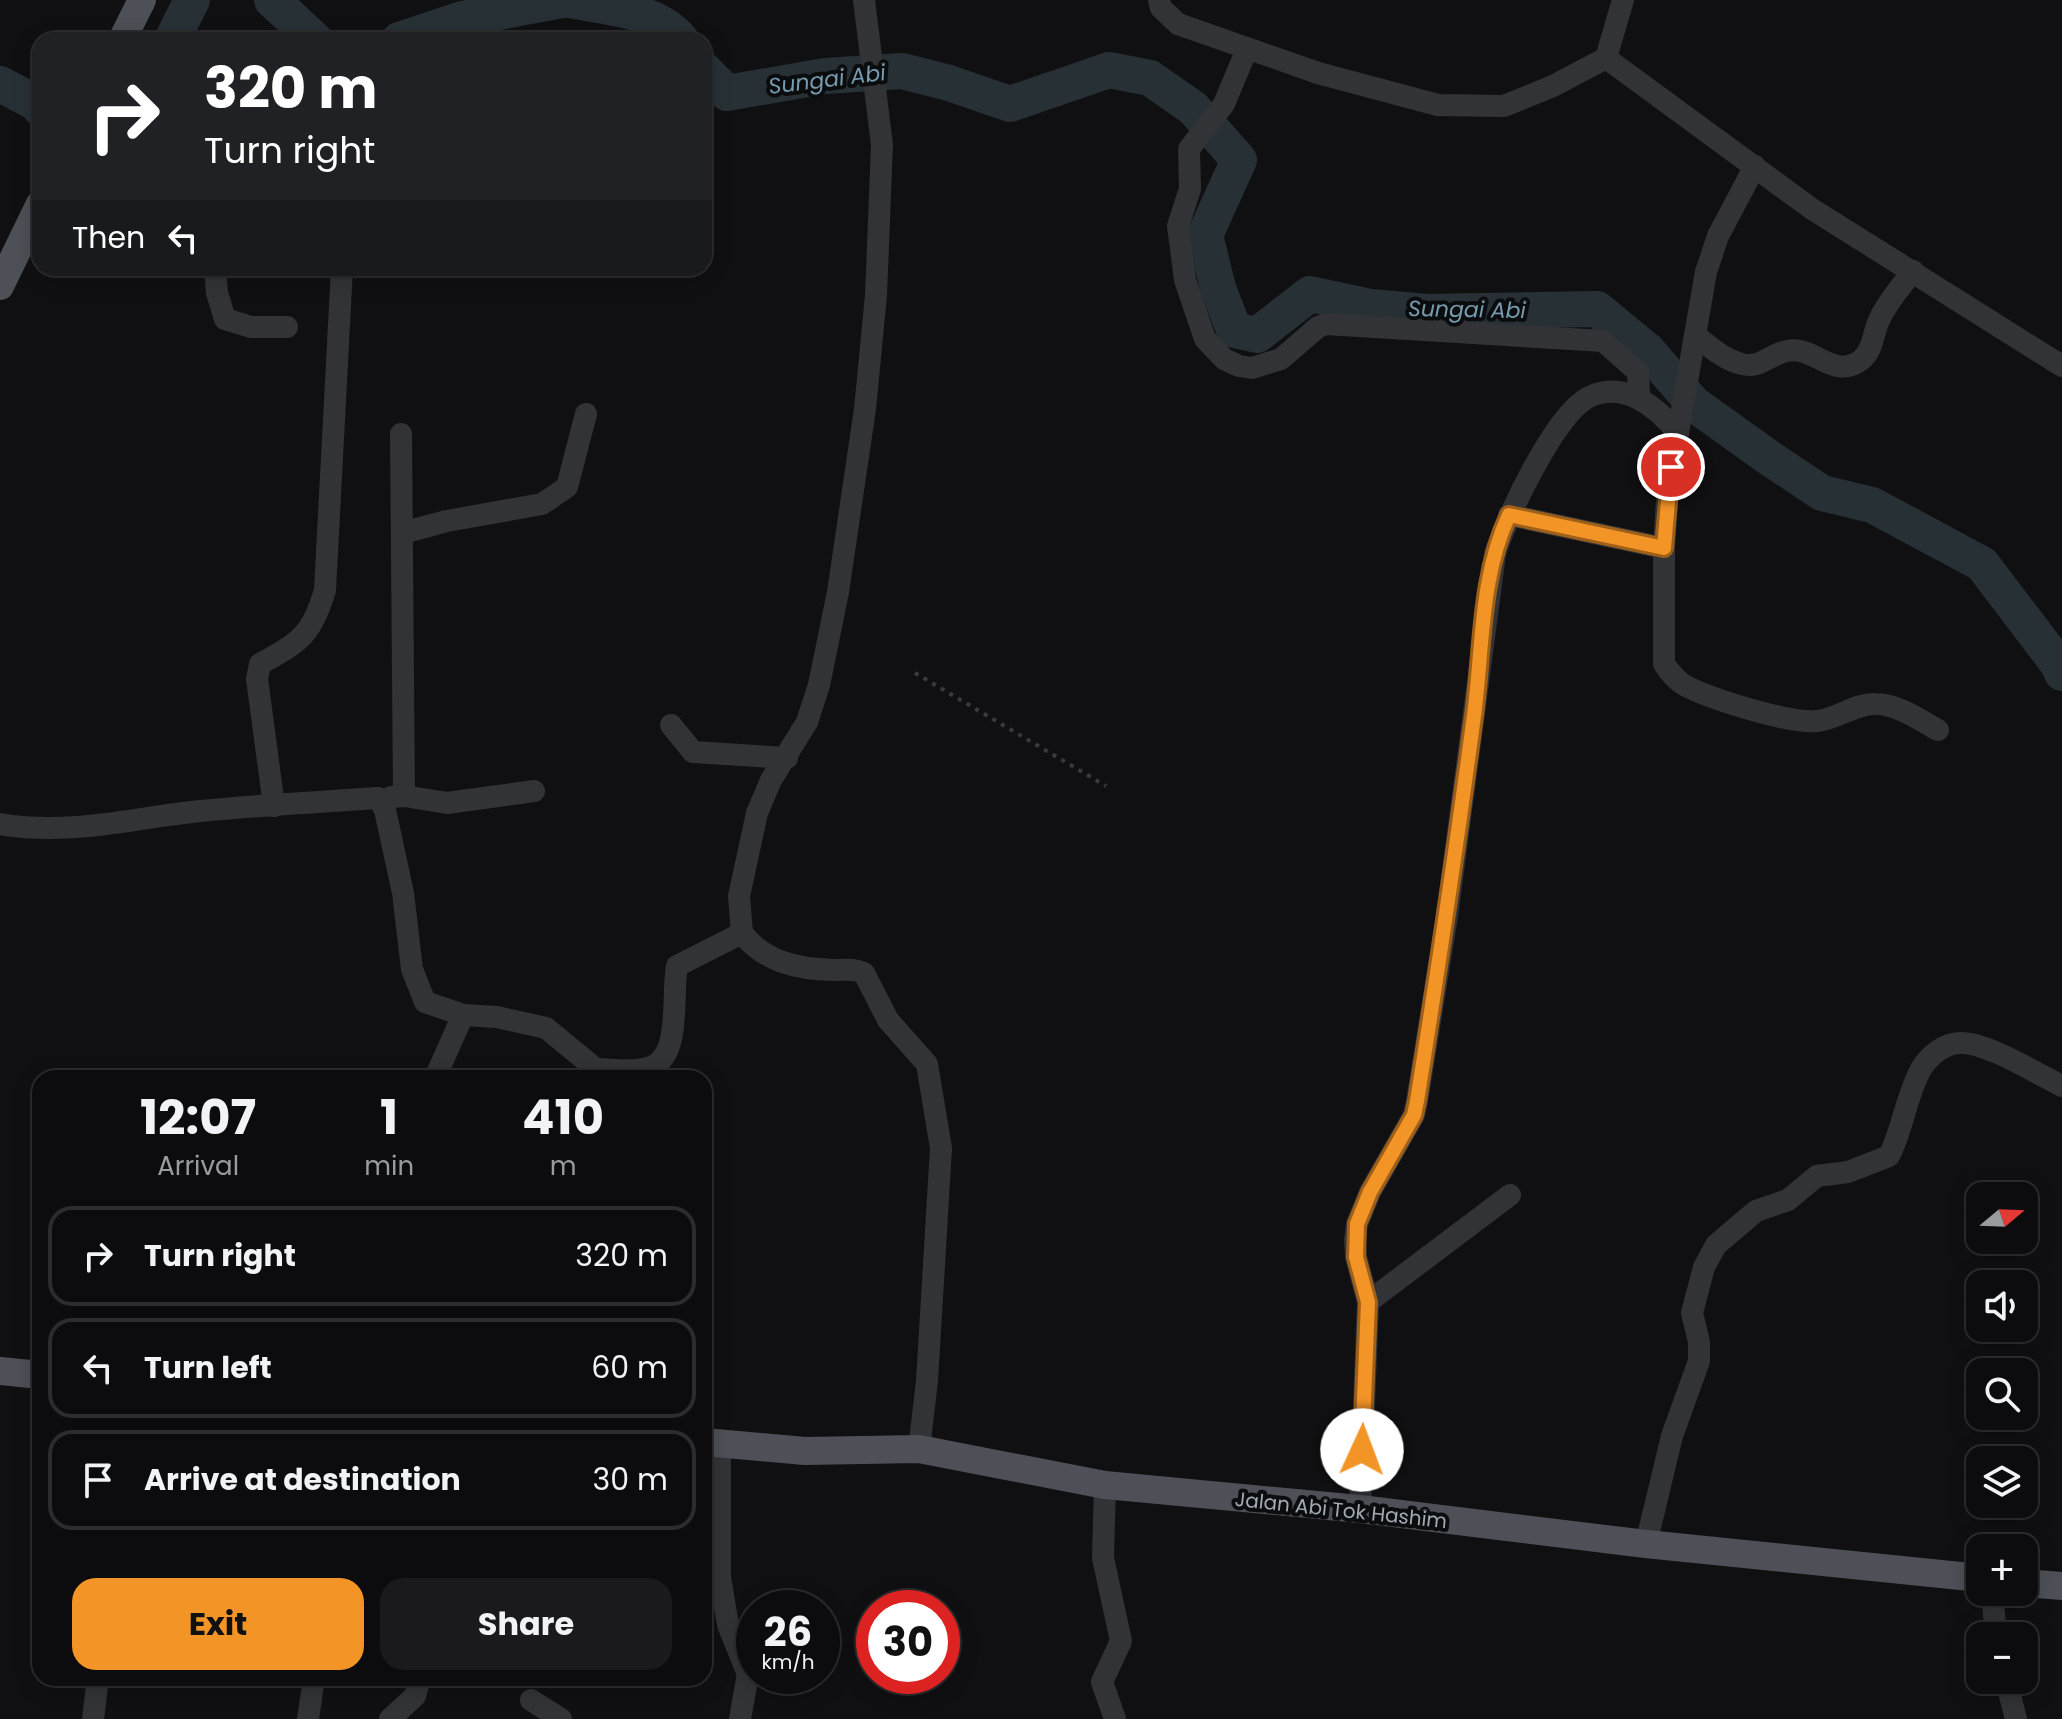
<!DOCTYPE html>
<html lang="en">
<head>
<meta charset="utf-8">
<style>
	:root { --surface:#0c0c0e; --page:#1a1a1c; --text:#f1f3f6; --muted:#9a9b9e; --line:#2c2c2e; --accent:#f39427 }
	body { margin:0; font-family:Poppins,sans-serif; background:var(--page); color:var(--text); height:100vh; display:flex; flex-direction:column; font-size:30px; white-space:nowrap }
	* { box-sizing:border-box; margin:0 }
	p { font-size:26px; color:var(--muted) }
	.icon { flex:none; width:44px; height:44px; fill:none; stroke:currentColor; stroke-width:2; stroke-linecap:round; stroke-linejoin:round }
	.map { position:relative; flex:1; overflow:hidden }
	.panel { position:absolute; left:32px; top:1070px; width:680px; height:616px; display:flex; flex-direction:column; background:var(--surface); border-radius:24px; box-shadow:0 4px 20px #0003,0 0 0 2px var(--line) }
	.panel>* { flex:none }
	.top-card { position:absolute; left:32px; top:32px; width:680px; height:244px; border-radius:24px; box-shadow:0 4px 20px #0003,0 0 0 2px var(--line); background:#202124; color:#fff; overflow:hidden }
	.needle { width:52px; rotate:71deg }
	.tools { position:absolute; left:1966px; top:1182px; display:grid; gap:16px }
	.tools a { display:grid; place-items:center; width:72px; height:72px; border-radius:16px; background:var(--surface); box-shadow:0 4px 20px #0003,0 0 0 2px var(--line); font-size:40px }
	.speed { position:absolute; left:736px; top:1590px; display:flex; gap:16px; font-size:40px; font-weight:700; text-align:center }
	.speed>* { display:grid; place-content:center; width:104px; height:104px; border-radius:50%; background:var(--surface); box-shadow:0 4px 20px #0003,0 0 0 2px var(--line); line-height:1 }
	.speed small { font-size:20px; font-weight:400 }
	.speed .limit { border:12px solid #d22; background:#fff; color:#111 }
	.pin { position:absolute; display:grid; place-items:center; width:68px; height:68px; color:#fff; margin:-34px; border:4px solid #fff; border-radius:50%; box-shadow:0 2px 8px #0007 }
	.me { position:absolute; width:88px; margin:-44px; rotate:2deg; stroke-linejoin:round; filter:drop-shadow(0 0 6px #0008) }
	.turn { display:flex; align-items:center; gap:28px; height:168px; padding:0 40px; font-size:36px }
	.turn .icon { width:104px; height:104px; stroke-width:2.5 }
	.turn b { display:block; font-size:56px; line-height:68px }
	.then { display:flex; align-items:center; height:76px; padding:0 40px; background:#0003; gap:16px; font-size:30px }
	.eta { display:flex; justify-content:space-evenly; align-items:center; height:136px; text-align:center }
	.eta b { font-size:48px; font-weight:700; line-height:56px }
	.action { display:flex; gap:16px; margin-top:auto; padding:16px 40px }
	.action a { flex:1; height:92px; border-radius:24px; background:var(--accent); color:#111; font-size:32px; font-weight:700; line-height:92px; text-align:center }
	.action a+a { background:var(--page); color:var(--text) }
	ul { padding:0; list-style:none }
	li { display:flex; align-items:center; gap:24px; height:100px; margin:0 16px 12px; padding:0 24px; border:4px solid var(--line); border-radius:24px }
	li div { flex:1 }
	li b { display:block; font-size:30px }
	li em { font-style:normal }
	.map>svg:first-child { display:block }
</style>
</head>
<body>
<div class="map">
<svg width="2062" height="1719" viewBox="0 0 2062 1719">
	<rect width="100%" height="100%" fill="#101012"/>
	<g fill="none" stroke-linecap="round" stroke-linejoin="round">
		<g stroke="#273135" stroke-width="36">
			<path d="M 272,0 L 315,40"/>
			<path d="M 570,0 C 606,8 656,9 681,40"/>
			<path d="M 172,40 L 192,0"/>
			<path d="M 399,40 L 462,19 L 562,0"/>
			<path d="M 704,70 L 727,93 L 825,76 L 902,71 L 949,83 L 1010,104 L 1109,70 L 1150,78 L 1193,108 L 1239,160 L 1205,235 L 1218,288 L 1234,330 L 1257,335 L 1310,294 L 1371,307 L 1427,312 L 1597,309 L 1648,351 L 1694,404 L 1768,457 L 1822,493 L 1872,505 L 1982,564 L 2058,664 L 2062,673"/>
			<path d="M 0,84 L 36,103 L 40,108"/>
		</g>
		<path stroke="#373a3e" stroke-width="4" stroke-dasharray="4 6" stroke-linecap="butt" d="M 915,673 L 1106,786"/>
		<g stroke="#313337" stroke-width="22">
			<path d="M 1159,0 L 1161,8 L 1178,24 L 1318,73 L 1438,105 L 1504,106 L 1553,86 L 1606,58 L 1623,0"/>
			<path d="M 1247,49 L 1224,104 L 1189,149 L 1190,189 L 1178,226 L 1185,280 L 1205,339 L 1224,359 L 1239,366 L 1252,368 L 1281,359 L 1318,327 L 1326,324 L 1603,341 L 1638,372 L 1639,396"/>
			<path d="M 1606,58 L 1812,209 L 2062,366"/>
			<path d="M 215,268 L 217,293 L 225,319 L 251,327 L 287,327"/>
			<path d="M 1695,335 C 1709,346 1724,360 1742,364 C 1760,369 1770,354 1787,351 C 1815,345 1833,381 1861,360 C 1874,350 1873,330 1881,316 C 1889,300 1902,285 1913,271"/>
			<path d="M 1678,433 L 1706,272 L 1718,236 L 1755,166"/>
			<path d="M 401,434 L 404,796"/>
			<path d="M 1509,515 L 1664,548"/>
			<path d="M 402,533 L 447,521 L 542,504 L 567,487 L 586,414"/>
			<path d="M 671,725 L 693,752 L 787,758"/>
			<path d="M 391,797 L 404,796 L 447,803 L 534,791"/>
			<path d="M 274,806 L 257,679 L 260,664 C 300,642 312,635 325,590 L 342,268"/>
			<path d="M 0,824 C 72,836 130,818 201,811 C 259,805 319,802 378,798 L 385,810 L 403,893 L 412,969 L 425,1002 L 463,1015 L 497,1017 L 546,1028 L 596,1069"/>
			<path d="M 742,933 L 739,896 L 757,813 L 771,780 L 807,722 L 819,685 L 838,592 L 865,409 L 876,295 L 882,145 L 864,0"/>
			<path d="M 435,1078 L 463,1015"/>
			<path d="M 586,1078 L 596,1069 C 613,1069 630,1073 647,1068 C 683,1060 671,996 677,966 L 742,933 C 764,962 798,969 833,970 C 845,970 854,968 864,973 L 888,1020 L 927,1064 L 941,1148 L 927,1381 L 919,1449"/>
			<path d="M 1368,1302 L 1510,1195"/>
			<path d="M 720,1444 L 720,1577 L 728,1625 L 748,1674 L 740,1719"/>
			<path d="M 1105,1485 L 1103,1558 L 1121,1641 L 1102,1682 L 1115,1719"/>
			<path d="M 1360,1509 L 1368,1302 L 1356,1257 L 1355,1240 L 1357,1224 L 1370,1192 L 1414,1115 L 1417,1101 L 1447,916 L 1495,554 C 1506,518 1555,414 1589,397 C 1624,380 1657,407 1678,433 L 1668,484 L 1664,548 L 1664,664 C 1670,672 1676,681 1686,686 C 1711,699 1790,724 1817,721 C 1837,719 1856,703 1876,704 C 1897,704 1920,720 1938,730"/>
			<path d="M 1646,1544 L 1672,1436 L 1699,1361 L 1699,1342 L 1692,1313 L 1704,1267 L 1716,1245 L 1756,1211 L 1788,1200 L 1817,1176 L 1848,1172 L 1889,1156 C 1903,1129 1906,1096 1921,1069 C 1929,1056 1944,1043 1960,1043 C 1987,1042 2037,1074 2062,1086"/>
			<path d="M 1992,1592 L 1996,1636"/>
			<path d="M 2006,1680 L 2016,1719"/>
			<path d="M 531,1700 L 561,1719"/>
			<path d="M 93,1719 L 98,1678"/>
			<path d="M 308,1719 L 314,1678"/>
			<path d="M 390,1719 L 415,1696 L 420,1678"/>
		</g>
		<g stroke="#4d5056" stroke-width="28">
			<path d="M 122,40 L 142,0"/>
			<path d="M 0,286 L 40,204"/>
			<path d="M 0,1371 L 40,1375"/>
			<path d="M 704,1442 L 805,1451 L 919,1449 L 1105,1485 L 1360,1509 L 1646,1544 L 1980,1578"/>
			<path d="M 2024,1583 L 2062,1586"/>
		</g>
	</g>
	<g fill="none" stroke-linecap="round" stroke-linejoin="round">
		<g stroke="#9e6019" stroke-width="20">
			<path id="route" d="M 1362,1450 L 1368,1302 L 1356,1257 L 1357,1224 L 1370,1192 L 1414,1115 L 1417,1101 C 1437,976 1456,850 1473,723 C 1483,655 1479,578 1509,515 L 1664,548 L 1671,467"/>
		</g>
		<use href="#route" stroke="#f39427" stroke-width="14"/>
	</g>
	<g text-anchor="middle" stroke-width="8" stroke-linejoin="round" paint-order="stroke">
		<g font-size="20" fill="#a1a9b3" stroke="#0b0c0d">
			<text transform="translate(1341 1510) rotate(6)" y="7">Jalan Abi Tok Hashim</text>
		</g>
		<g font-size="22" font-style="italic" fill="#779caf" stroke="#0b0c0d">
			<text transform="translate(827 79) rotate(-7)" y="8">Sungai Abi</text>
			<text transform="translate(1467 309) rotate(1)" y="8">Sungai Abi</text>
		</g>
	</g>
</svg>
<div class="tools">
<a><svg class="needle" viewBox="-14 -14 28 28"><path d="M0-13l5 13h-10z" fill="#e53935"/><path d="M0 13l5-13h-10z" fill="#9a9b9e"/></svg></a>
<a><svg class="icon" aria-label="sound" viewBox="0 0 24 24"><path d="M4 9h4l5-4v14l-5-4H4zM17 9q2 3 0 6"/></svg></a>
<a><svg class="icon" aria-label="search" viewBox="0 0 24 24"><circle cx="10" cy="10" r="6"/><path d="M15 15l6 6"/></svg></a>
<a><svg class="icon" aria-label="layers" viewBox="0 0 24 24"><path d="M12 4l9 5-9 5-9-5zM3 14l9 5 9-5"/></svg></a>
<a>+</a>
<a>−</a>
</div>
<div class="speed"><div>26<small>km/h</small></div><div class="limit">30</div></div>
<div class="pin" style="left:1671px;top:467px;background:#d93025"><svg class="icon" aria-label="arrive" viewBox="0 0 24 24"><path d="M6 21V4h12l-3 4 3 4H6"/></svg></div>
<svg class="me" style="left:1362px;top:1450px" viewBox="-20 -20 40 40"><circle r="19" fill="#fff"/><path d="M0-13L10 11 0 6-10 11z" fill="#f39427"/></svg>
<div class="top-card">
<div class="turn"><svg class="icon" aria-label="right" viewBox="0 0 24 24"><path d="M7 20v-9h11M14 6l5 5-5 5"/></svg><div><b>320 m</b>Turn right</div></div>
<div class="then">Then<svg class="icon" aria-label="left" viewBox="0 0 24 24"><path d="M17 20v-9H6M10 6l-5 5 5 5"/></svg></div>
</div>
<section class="panel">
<div class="eta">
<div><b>12:07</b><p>Arrival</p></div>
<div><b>1</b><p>min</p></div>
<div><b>410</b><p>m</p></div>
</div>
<ul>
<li><svg class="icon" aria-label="right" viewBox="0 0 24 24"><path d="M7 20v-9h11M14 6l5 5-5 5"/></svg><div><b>Turn right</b></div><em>320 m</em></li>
<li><svg class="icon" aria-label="left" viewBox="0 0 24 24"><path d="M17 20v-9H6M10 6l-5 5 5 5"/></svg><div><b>Turn left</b></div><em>60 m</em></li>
<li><svg class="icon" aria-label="arrive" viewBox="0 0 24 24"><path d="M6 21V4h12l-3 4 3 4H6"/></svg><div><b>Arrive at destination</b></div><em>30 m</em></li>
</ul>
<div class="action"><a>Exit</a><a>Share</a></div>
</section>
</div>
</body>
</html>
